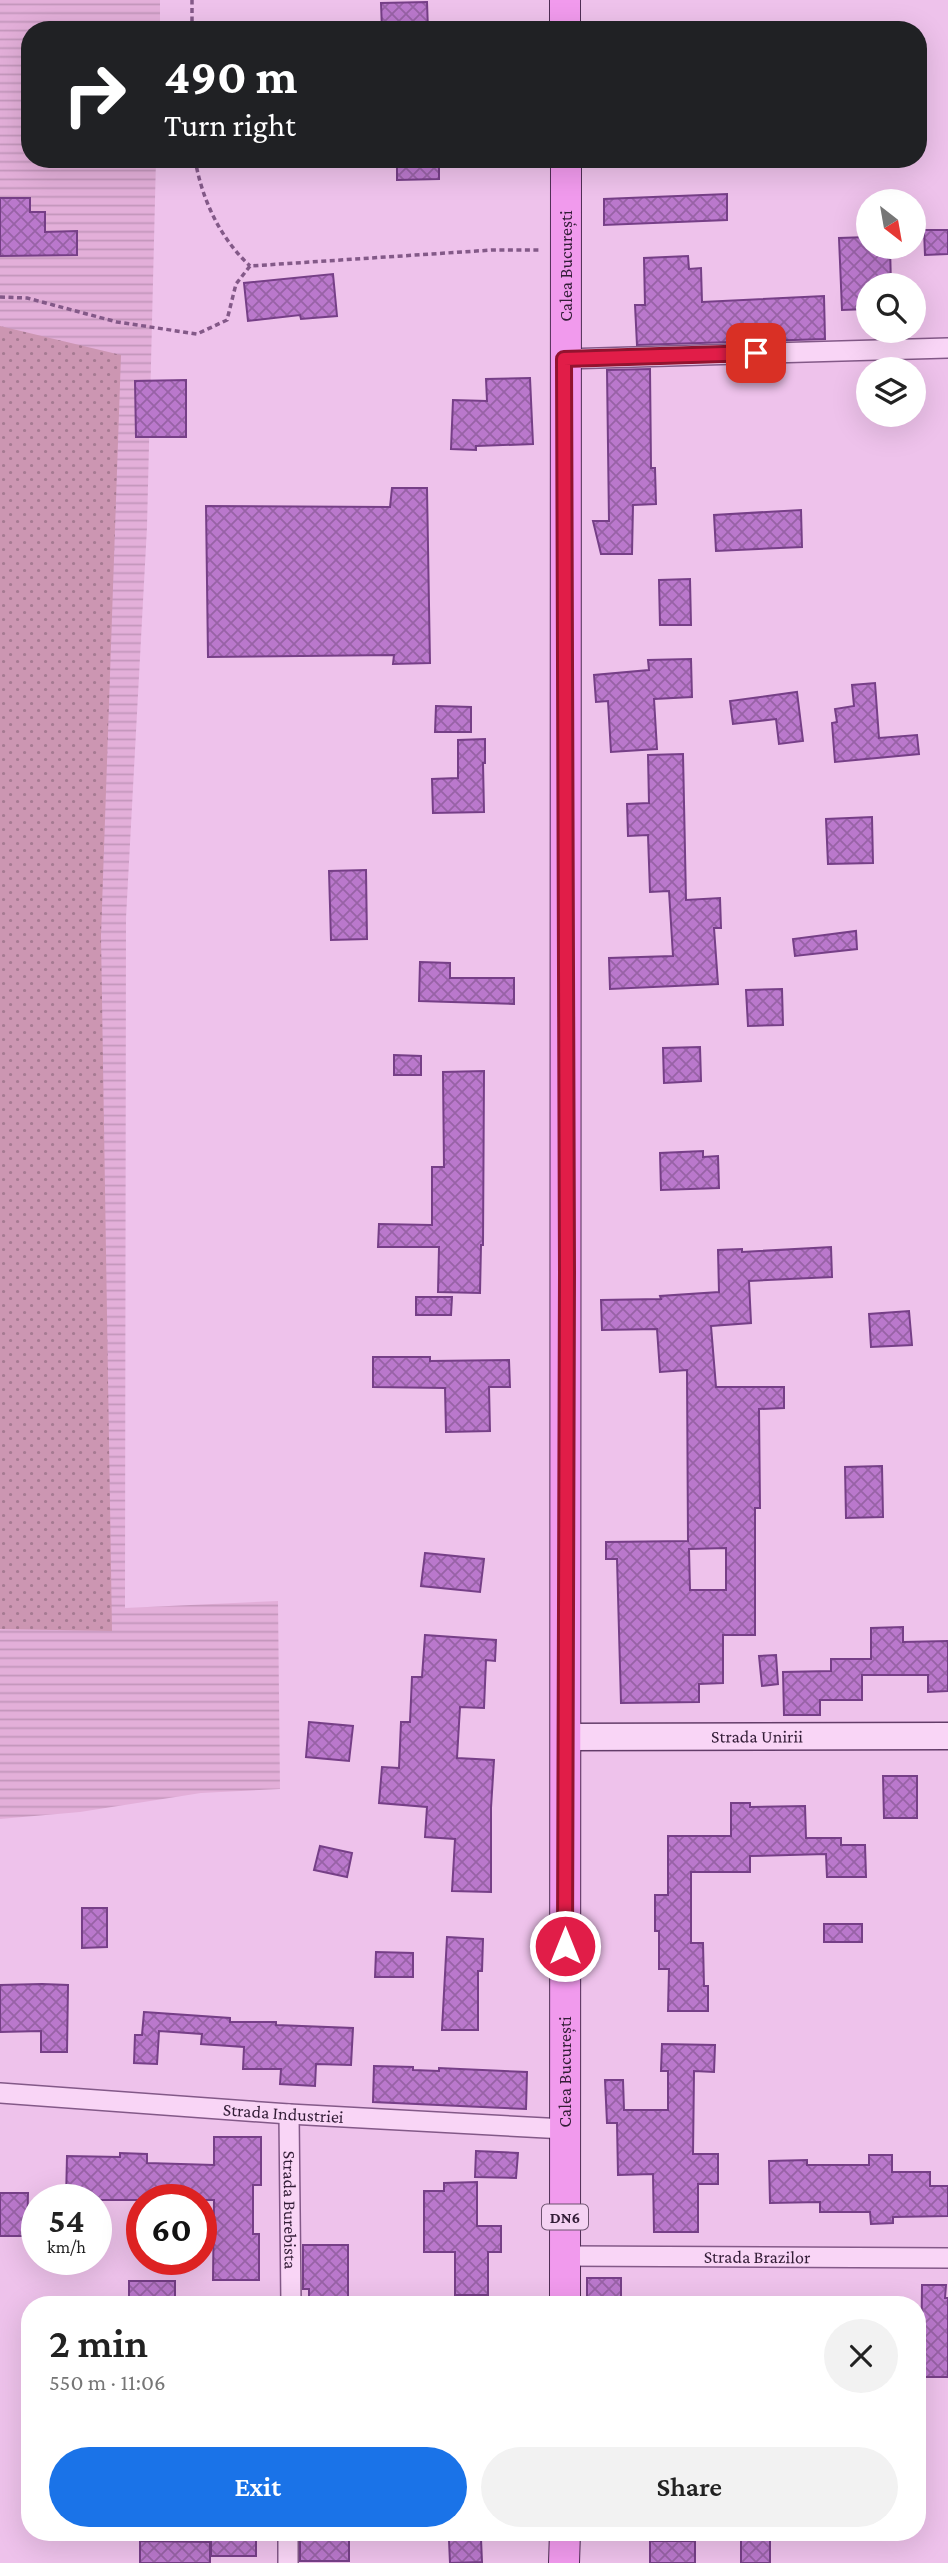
<!DOCTYPE html>
<html lang="en">
<head>
<meta charset="utf-8">
<style>
	:root { --surface:#fff; --page:#f2f2f2; --text:#222; --muted:#767676; --accent:#1a73e8 }
	body { margin:0; font-family:"Crimson Pro",serif; background:var(--page); color:var(--text); height:100vh; display:flex; flex-direction:column; font-size:26px; white-space:nowrap }
	* { box-sizing:border-box; margin:0 }
	p { font-size:23px; color:var(--muted) }
	.icon { flex:none; width:38px; height:38px; fill:none; stroke:currentColor; stroke-width:2; stroke-linecap:round; stroke-linejoin:round }
	.map { position:relative; flex:1; overflow:hidden }
	.details { position:absolute; left:21px; top:2296px; width:905px; height:245px; display:flex; flex-direction:column; background:var(--surface); border-radius:28px; box-shadow:0 7px 28px #0002 }
	.details>* { flex:none }
	.top-card { position:absolute; left:21px; top:21px; width:906px; height:147px; border-radius:28px; box-shadow:0 7px 28px #0002; background:#202124; color:#fff; overflow:hidden }
	.needle { width:46px; rotate:149deg }
	.controls { position:absolute; left:856px; top:189px; display:grid; gap:14px }
	.controls a { display:grid; place-items:center; width:70px; height:70px; border-radius:50%; background:var(--surface); box-shadow:0 7px 28px #0002; font-size:35px }
	.speed { position:absolute; left:21px; top:2184px; display:flex; gap:14px; font-size:35px; font-weight:700; text-align:center }
	.speed>* { display:grid; place-content:center; width:91px; height:91px; border-radius:50%; background:var(--surface); box-shadow:0 7px 28px #0002; line-height:1 }
	.speed small { font-size:18px; font-weight:400 }
	.speed .limit { border:10px solid #d22; background:#fff; color:#111 }
	.pin { position:absolute; display:grid; place-items:center; width:60px; height:60px; color:#fff; margin:-30px; border-radius:14px; box-shadow:0 4px 10px #0006 }
	.me { position:absolute; width:77px; margin:-38px; rotate:0deg; stroke-linejoin:round; filter:drop-shadow(0 0 5px #0008) }
	.turn { display:flex; align-items:center; gap:24px; height:147px; padding:0 28px; font-size:32px }
	.turn .icon { width:91px; height:91px; stroke-width:2.5 }
	.turn b { display:block; font-size:49px; line-height:60px }
	.round { display:grid; place-items:center; flex:none; width:74px; height:74px; border-radius:37px; background:var(--page) }
	.head { display:flex; align-items:center; justify-content:space-between; height:119px; padding:0 28px }
	h1 { font-size:42px; font-weight:600; line-height:52px }
	.action { display:flex; gap:14px; margin-top:auto; padding:14px 28px }
	.action a { flex:1; height:80px; border-radius:42px; background:var(--accent); color:#fff; font-size:28px; font-weight:600; line-height:80px; text-align:center }
	.action a+a { background:var(--page); color:var(--text) }
	.map>svg:first-child { display:block }
</style>
</head>
<body>
<div class="map">
<svg width="948" height="2563" viewBox="0 0 948 2563">
	<defs>
		<pattern id="farmland-rules" width="6" height="5" patternUnits="userSpaceOnUse" patternTransform="scale(1.75)"><rect width="6" height="5" fill="#e3afd9"/><path d="M0 2.5h6" fill="none" stroke="#c396bb"/></pattern>
		<pattern id="green-dots" width="8" height="8" patternUnits="userSpaceOnUse" patternTransform="scale(1.75)"><rect width="8" height="8" fill="#cc96b2"/><path d="M2 2h.1M6 6h.1" fill="none" stroke="#a67a92" stroke-width="1.8" stroke-linecap="round"/></pattern>
		<pattern id="building-cross-hatch" width="8" height="8" patternUnits="userSpaceOnUse" patternTransform="scale(1.75)"><rect width="8" height="8" fill="#ba78cc"/><path d="M0 0l8 8M0 8l8-8" fill="none" stroke="#9862a6"/></pattern>
	</defs>
	<rect width="100%" height="100%" fill="#eec2eb"/>
	<path fill="url(#farmland-rules)" d="M 0,0 L 160,0 L 160,30 L 30,30 L 30,159 L 156,159 L 147,527 L 126,918 L 125,1608 L 278,1601 L 280,1789 L 201,1793 L 80,1812 L 0,1819 Z"/>
	<path fill="url(#green-dots)" d="M 0,326 L 121,355 L 101,936 L 112,1631 L 0,1629 Z"/>
	<g fill="url(#building-cross-hatch)" stroke="#763f87" stroke-width="2" fill-rule="evenodd">
		<path d="M 427,2 L 428,30 L 382,30 L 381,3 Z"/>
		<path d="M 397,159 L 439,159 L 439,179 L 397,180 Z"/>
		<path d="M 727,194 L 727,220 L 604,225 L 604,199 Z"/>
		<path d="M 0,198 L 30,198 L 30,212 L 45,212 L 45,232 L 77,231 L 77,255 L 0,256 Z"/>
		<path d="M 924,230 L 948,230 L 948,254 L 925,255 Z"/>
		<path d="M 868,237 L 868,247 L 890,247 L 891,285 L 868,285 L 868,309 L 842,310 L 839,238 Z"/>
		<path d="M 688,256 L 689,269 L 701,268 L 702,302 L 824,296 L 825,339 L 637,345 L 635,305 L 645,305 L 644,258 Z"/>
		<path d="M 333,274 L 337,316 L 301,319 L 300,315 L 248,321 L 244,283 Z"/>
		<path d="M 650,369 L 651,468 L 655,468 L 656,504 L 633,505 L 632,554 L 601,554 L 593,521 L 609,521 L 607,370 Z"/>
		<path d="M 530,378 L 533,444 L 476,446 L 476,450 L 451,449 L 453,400 L 487,401 L 486,379 Z"/>
		<path d="M 186,380 L 186,437 L 136,437 L 135,381 Z"/>
		<path d="M 392,488 L 427,488 L 430,663 L 393,664 L 394,655 L 208,657 L 206,506 L 390,507 Z"/>
		<path d="M 801,510 L 802,547 L 716,551 L 714,515 Z"/>
		<path d="M 690,579 L 691,625 L 660,625 L 659,580 Z"/>
		<path d="M 691,659 L 692,697 L 654,699 L 657,749 L 611,752 L 608,701 L 596,702 L 594,675 L 649,670 L 648,660 Z"/>
		<path d="M 875,683 L 879,738 L 917,735 L 919,754 L 835,762 L 832,723 L 837,722 L 835,709 L 854,706 L 852,685 Z"/>
		<path d="M 797,692 L 803,741 L 779,744 L 776,719 L 733,724 L 730,701 Z"/>
		<path d="M 436,706 L 471,707 L 471,732 L 435,732 Z"/>
		<path d="M 485,739 L 485,763 L 483,763 L 484,812 L 433,813 L 432,779 L 458,778 L 458,740 Z"/>
		<path d="M 683,754 L 686,900 L 720,898 L 721,928 L 714,928 L 718,984 L 610,989 L 609,958 L 673,956 L 669,891 L 650,892 L 648,835 L 628,836 L 627,804 L 649,803 L 648,755 Z"/>
		<path d="M 872,817 L 873,863 L 828,864 L 826,819 Z"/>
		<path d="M 366,870 L 367,939 L 331,940 L 329,871 Z"/>
		<path d="M 856,931 L 857,949 L 795,956 L 793,939 Z"/>
		<path d="M 420,962 L 450,963 L 450,978 L 514,978 L 514,1004 L 419,1001 Z"/>
		<path d="M 782,989 L 783,1025 L 748,1026 L 746,990 Z"/>
		<path d="M 700,1047 L 701,1081 L 664,1083 L 663,1048 Z"/>
		<path d="M 394,1055 L 421,1056 L 421,1075 L 394,1075 Z"/>
		<path d="M 484,1071 L 483,1245 L 481,1245 L 480,1293 L 438,1292 L 439,1247 L 378,1247 L 379,1224 L 432,1225 L 432,1167 L 444,1167 L 443,1072 Z"/>
		<path d="M 703,1151 L 703,1157 L 718,1156 L 719,1188 L 661,1190 L 660,1153 Z"/>
		<path d="M 831,1247 L 832,1277 L 749,1281 L 751,1323 L 711,1326 L 716,1387 L 784,1387 L 784,1408 L 759,1409 L 760,1508 L 755,1508 L 755,1635 L 723,1635 L 723,1683 L 699,1684 L 699,1702 L 621,1703 L 617,1559 L 606,1559 L 606,1542 L 688,1541 L 687,1370 L 660,1372 L 657,1329 L 602,1330 L 601,1300 L 661,1299 L 660,1296 L 719,1292 L 718,1250 L 742,1249 L 742,1252 ZM 726,1548 L 726,1590 L 690,1590 L 689,1549 Z"/>
		<path d="M 416,1297 L 452,1297 L 451,1315 L 416,1315 Z"/>
		<path d="M 909,1311 L 912,1345 L 871,1347 L 869,1314 Z"/>
		<path d="M 373,1357 L 430,1357 L 430,1361 L 509,1360 L 510,1387 L 489,1387 L 490,1431 L 446,1432 L 445,1388 L 373,1387 Z"/>
		<path d="M 882,1466 L 883,1517 L 846,1518 L 845,1467 Z"/>
		<path d="M 425,1553 L 484,1559 L 480,1592 L 421,1586 Z"/>
		<path d="M 903,1627 L 903,1642 L 948,1641 L 948,1691 L 928,1692 L 928,1675 L 862,1675 L 862,1700 L 820,1700 L 820,1715 L 784,1715 L 783,1672 L 831,1671 L 831,1659 L 871,1659 L 871,1628 Z"/>
		<path d="M 425,1635 L 496,1640 L 495,1661 L 486,1660 L 484,1708 L 460,1707 L 457,1758 L 494,1760 L 491,1808 L 491,1892 L 452,1891 L 455,1839 L 425,1837 L 427,1807 L 379,1803 L 382,1767 L 399,1768 L 401,1722 L 410,1722 L 412,1677 L 422,1677 Z"/>
		<path d="M 776,1655 L 778,1684 L 762,1686 L 759,1656 Z"/>
		<path d="M 309,1722 L 353,1726 L 349,1761 L 306,1757 Z"/>
		<path d="M 883,1776 L 917,1776 L 917,1818 L 884,1818 Z"/>
		<path d="M 731,1803 L 750,1803 L 750,1807 L 805,1806 L 806,1838 L 841,1838 L 841,1845 L 865,1845 L 866,1877 L 827,1877 L 826,1854 L 750,1856 L 750,1872 L 691,1872 L 691,1943 L 703,1943 L 704,1986 L 708,1986 L 708,2011 L 668,2011 L 669,1969 L 659,1969 L 659,1931 L 655,1931 L 655,1895 L 668,1895 L 668,1836 L 731,1836 Z"/>
		<path d="M 320,1846 L 352,1853 L 347,1877 L 314,1870 Z"/>
		<path d="M 82,1908 L 107,1908 L 107,1947 L 82,1948 Z"/>
		<rect x="824" y="1924" width="38" height="18"/>
		<path d="M 447,1937 L 483,1939 L 482,1971 L 478,1971 L 478,2030 L 442,2030 Z"/>
		<path d="M 376,1952 L 413,1953 L 413,1977 L 375,1977 Z"/>
		<path d="M 42,1984 L 68,1985 L 67,2052 L 41,2052 L 41,2031 L 0,2032 L 0,1985 Z"/>
		<path d="M 144,2012 L 230,2018 L 230,2022 L 276,2022 L 276,2025 L 353,2028 L 351,2065 L 316,2064 L 315,2086 L 280,2084 L 281,2069 L 243,2069 L 244,2047 L 201,2044 L 202,2034 L 159,2031 L 157,2064 L 134,2063 L 135,2035 L 142,2035 Z"/>
		<path d="M 662,2044 L 715,2045 L 714,2072 L 694,2071 L 693,2154 L 718,2154 L 718,2184 L 698,2184 L 698,2232 L 654,2232 L 653,2174 L 618,2175 L 617,2123 L 607,2123 L 605,2080 L 623,2080 L 624,2110 L 668,2110 L 668,2071 L 661,2071 Z"/>
		<path d="M 374,2066 L 413,2067 L 413,2070 L 439,2071 L 439,2068 L 527,2072 L 526,2109 L 373,2102 Z"/>
		<path d="M 214,2137 L 261,2137 L 261,2185 L 253,2185 L 253,2234 L 259,2234 L 259,2280 L 213,2280 L 214,2200 L 66,2200 L 67,2156 L 120,2157 L 120,2153 L 147,2154 L 147,2163 L 214,2165 Z"/>
		<path d="M 476,2151 L 518,2153 L 516,2178 L 475,2177 Z"/>
		<path d="M 869,2155 L 892,2155 L 892,2172 L 930,2172 L 930,2186 L 948,2186 L 948,2216 L 893,2217 L 893,2223 L 871,2224 L 870,2212 L 820,2212 L 820,2202 L 770,2203 L 769,2161 L 807,2160 L 807,2165 L 869,2165 Z"/>
		<path d="M 477,2182 L 477,2226 L 501,2226 L 501,2252 L 488,2252 L 488,2295 L 455,2295 L 455,2252 L 424,2252 L 424,2191 L 444,2191 L 444,2183 Z"/>
		<path d="M 0,2193 L 28,2193 L 27,2236 L 0,2236 Z"/>
		<path d="M 303,2245 L 348,2245 L 348,2305 L 309,2305 L 309,2289 L 303,2289 Z"/>
		<rect x="587" y="2278" width="34" height="27"/>
		<rect x="129" y="2281" width="46" height="24"/>
		<path d="M 922,2285 L 946,2285 L 945,2298 L 948,2298 L 948,2377 L 921,2377 Z"/>
		<rect x="211" y="2532" width="45" height="24"/>
		<rect x="300" y="2532" width="49" height="29"/>
		<rect x="741" y="2532" width="29" height="31"/>
		<path d="M 481,2539 L 482,2562 L 450,2563 L 449,2540 Z"/>
		<path d="M 140,2541 L 210,2542 L 210,2563 L 140,2563 Z"/>
		<rect x="650" y="2541" width="45" height="22"/>
	</g>
	<g fill="none" stroke-linecap="round" stroke-linejoin="round">
		<g stroke="#835988" stroke-width="22">
			<g id="street">
				<path d="M 564,359 L 948,348"/>
				<path id="s1" d="M 0,2093 L 289,2114 L 565,2129"/>
				<path id="s2" d="M 289,2114 L 291,2305"/>
				<path id="s3" d="M 566,2256 L 948,2258"/>
				<path d="M 288,2563 L 288,2532"/>
			</g>
		</g>
		<g stroke="#633c69" stroke-width="29">
			<g id="secondary">
				<path id="s4" d="M 566,1737 L 948,1736"/>
			</g>
		</g>
		<g stroke="#4f2e55" stroke-width="32">
			<g id="primary">
				<path d="M 565,30 L 565,0"/>
				<path id="s5" d="M 565,2305 L 566,159"/>
				<path d="M 564,2563 L 565,2532"/>
			</g>
		</g>
		<g stroke="#835988" stroke-width="3.5" stroke-dasharray="5 3.5" stroke-linecap="butt">
			<path d="M 192,30 L 192,0"/>
			<path d="M 195,159 C 202,200 220,238 250,266"/>
			<path d="M 0,297 L 27,298 L 117,322 L 197,334 L 227,320 L 236,284 L 250,266 L 492,250 L 541,250"/>
		</g>
		<use href="#street" stroke="#f9d5f6" stroke-width="19"/>
		<use href="#secondary" stroke="#f9d5f6" stroke-width="26"/>
		<use href="#primary" stroke="#f19aed" stroke-width="30"/>
	</g>
	<g fill="none" stroke-linecap="round" stroke-linejoin="round">
		<g stroke="#92132f" stroke-width="18">
			<path id="route" d="M 565,1946 L 567,1271 L 564,359 L 756,353"/>
		</g>
		<use href="#route" stroke="#e11d48" stroke-width="12"/>
	</g>
	<g text-anchor="middle" stroke-width="5" stroke-linejoin="round" paint-order="stroke">
		<rect fill="#f5d2f3" stroke="#6d536f" stroke-width="2" x="542" y="2204.5" width="46" height="25" rx="5"/>
		<g font-size="16" font-weight="bold" fill="#331d37">
			<text x="565" y="2223">DN6</text>
		</g>
		<g font-size="18" fill="#331d37" stroke="#f5d2f3">
			<text dy="6" stroke="none"><textPath href="#s5" startOffset="2039">Calea București</textPath></text>
			<text dy="6" stroke="none"><textPath href="#s4" startOffset="191">Strada Unirii</textPath></text>
			<text dy="6" stroke="none"><textPath href="#s5" startOffset="233">Calea București</textPath></text>
			<text dy="6" stroke="none"><textPath href="#s1" startOffset="284">Strada Industriei</textPath></text>
			<text dy="6" stroke="none"><textPath href="#s2" startOffset="96">Strada Burebista</textPath></text>
			<text dy="6" stroke="none"><textPath href="#s3" startOffset="191">Strada Brazilor</textPath></text>
		</g>
	</g>
</svg>
<div class="controls">
<a><svg class="needle" viewBox="-14 -14 28 28"><path d="M0-13l5 13h-10z" fill="#e53935"/><path d="M0 13l5-13h-10z" fill="#767676"/></svg></a>
<a><svg class="icon" aria-label="search" viewBox="0 0 24 24"><circle cx="10" cy="10" r="6"/><path d="M15 15l6 6"/></svg></a>
<a><svg class="icon" aria-label="layers" viewBox="0 0 24 24"><path d="M12 4l9 5-9 5-9-5zM3 14l9 5 9-5"/></svg></a>
</div>
<div class="speed"><div>54<small>km/h</small></div><div class="limit">60</div></div>
<div class="pin" style="left:756px;top:353px;background:#d93025"><svg class="icon" aria-label="arrive" viewBox="0 0 24 24"><path d="M6 21V4h12l-3 4 3 4H6"/></svg></div>
<svg class="me" style="left:565px;top:1946px" viewBox="-20 -20 40 40"><circle r="17" fill="#e11d48" stroke="#fff" stroke-width="3"/><path d="M0-11L8 9 0 5-8 9z" fill="#fff"/></svg>
<div class="top-card">
<div class="turn"><svg class="icon" aria-label="right" viewBox="0 0 24 24"><path d="M7 20v-9h11M14 6l5 5-5 5"/></svg><div><b>490 m</b>Turn right</div></div>
</div>
<section class="details">
<div class="head"><div><h1>2 min</h1><p>550 m · 11:06</p></div><a class="round"><svg class="icon" aria-label="close" viewBox="0 0 24 24"><path d="M6 6l12 12M18 6L6 18"/></svg></a></div>
<div class="action"><a>Exit</a><a>Share</a></div>
</section>
</div>
</body>
</html>
